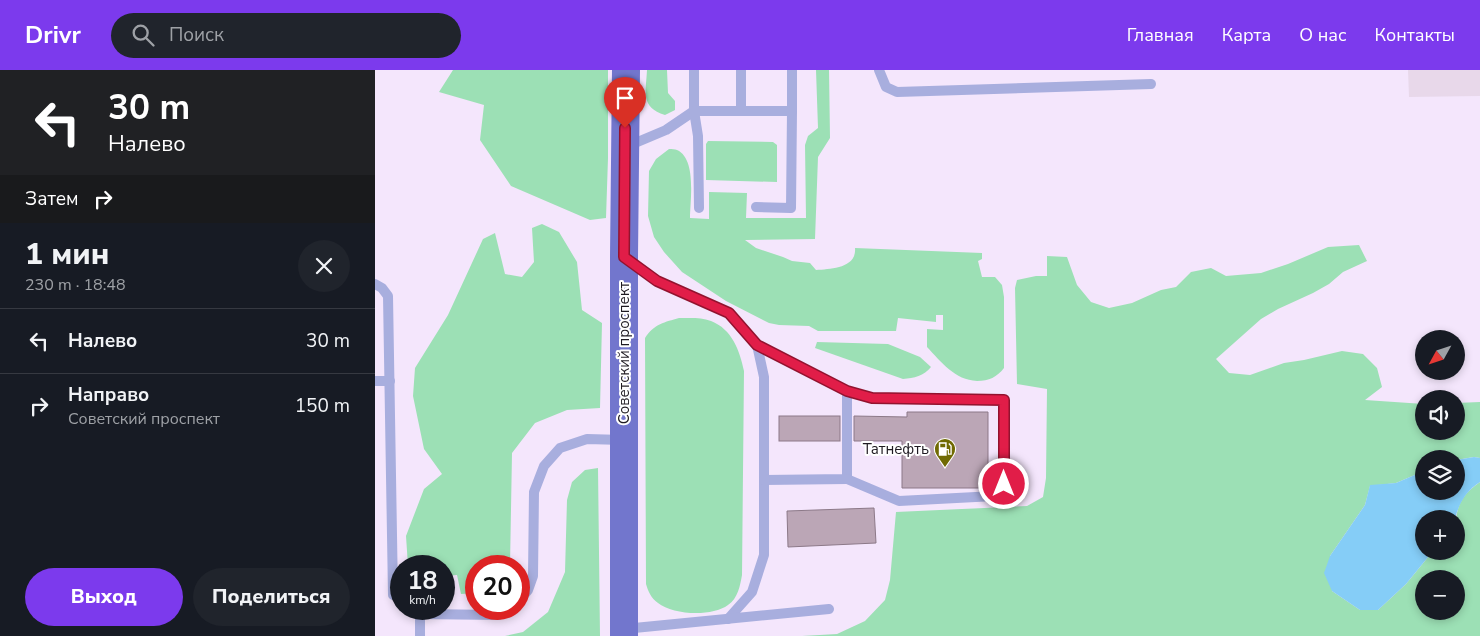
<!DOCTYPE html>
<html lang="ru">
<head>
<meta charset="utf-8">
<style>
	:root { --surface:#171b24; --page:#20242c; --text:#f1f3f6; --muted:#9ea1a6; --line:#363941; --accent:#7c3aed }
	body { margin:0; font-family:"Nunito Sans",sans-serif; background:var(--page); color:var(--text); height:100vh; display:flex; flex-direction:column; font-size:19px; white-space:nowrap }
	* { box-sizing:border-box; margin:0 }
	p { font-size:16px; color:var(--muted) }
	.icon { flex:none; width:28px; height:28px; fill:none; stroke:currentColor; stroke-width:2; stroke-linecap:round; stroke-linejoin:round }
	.map { position:relative; flex:1; overflow:hidden }
	.drawer { display:flex; flex-direction:column; background:var(--surface); width:375px }
	.drawer>* { flex:none }
	.top-card { background:#202124; color:#fff; overflow:hidden }
	.needle { width:32px; rotate:230deg }
	.fabs { position:absolute; left:1040px; top:260px; display:grid; gap:10px }
	.fabs a { display:grid; place-items:center; width:50px; height:50px; border-radius:50%; background:var(--surface); box-shadow:0 2px 8px #0003; font-size:25px }
	.speed { position:absolute; left:15px; top:485px; display:flex; gap:10px; font-size:25px; font-weight:700; text-align:center }
	.speed>* { display:grid; place-content:center; width:65px; height:65px; border-radius:50%; background:var(--surface); box-shadow:0 2px 8px #0003; line-height:1 }
	.speed small { font-size:12px; font-weight:400 }
	.speed .limit { border:8px solid #d22; background:#fff; color:#111 }
	.pin { position:absolute; display:grid; place-items:center; width:42px; height:42px; color:#fff; margin:-51px -21px; border-radius:50% 50% 50% 0; rotate:-45deg; box-shadow:0 0 5px #0007 }
	.pin .icon { rotate:45deg }
	.me { position:absolute; width:55px; margin:-28px; rotate:0deg; stroke-linejoin:round; filter:drop-shadow(0 0 4px #0008) }
	.turn { display:flex; align-items:center; gap:18px; height:105px; padding:0 25px; font-size:22px }
	.turn .icon { width:65px; height:65px; stroke-width:2.5 }
	.turn b { display:block; font-size:35px; line-height:42px }
	.then { display:flex; align-items:center; height:48px; padding:0 25px; background:#0003; gap:10px; font-size:19px }
	.round { display:grid; place-items:center; flex:none; width:52px; height:52px; border-radius:26px; background:var(--page) }
	.overview { display:flex; align-items:center; justify-content:space-between; height:85px; padding:0 25px }
	h1 { font-size:30px; font-weight:800; line-height:38px }
	.action { display:flex; gap:10px; margin-top:auto; padding:10px 25px }
	.action a { flex:1; height:58px; border-radius:30px; background:var(--accent); color:#fff; font-size:20px; font-weight:800; line-height:58px; text-align:center }
	.action a+a { background:var(--page); color:var(--text) }
	ul { padding:0; list-style:none }
	li { display:flex; align-items:center; gap:15px; height:65px; padding:0 25px; border-top:1px solid var(--line) }
	li div { flex:1 }
	li b { display:block; font-size:19px }
	li em { font-style:normal }
	header { display:flex; align-items:center; gap:30px; box-sizing:border-box; height:70px; padding:0 25px; background:var(--accent); color:#fff }
	header strong { font-size:24px }
	nav { display:flex; gap:28px; margin-inline-start:auto; font-size:18px }
	.search { width:350px; height:45px; background:var(--page); display:flex; align-items:center; gap:12px; box-sizing:border-box; padding:0 18px; border-radius:28px; color:var(--muted); font-size:19px }
	main { display:flex; flex:1; min-height:0 }
	.map>svg:first-child { display:block }
</style>
</head>
<body>
<header>
<strong>Drivr</strong>
<div class="search"><svg class="icon" aria-label="search" viewBox="0 0 24 24"><circle cx="10" cy="10" r="6"/><path d="M15 15l6 6"/></svg>Поиск</div>
<nav><a>Главная</a><a>Карта</a><a>О нас</a><a>Контакты</a></nav>
</header>
<main>
<section class="drawer">
<div class="top-card">
<div class="turn"><svg class="icon" aria-label="left" viewBox="0 0 24 24"><path d="M17 20v-9H6M10 6l-5 5 5 5"/></svg><div><b>30 m</b>Налево</div></div>
<div class="then">Затем<svg class="icon" aria-label="right" viewBox="0 0 24 24"><path d="M7 20v-9h11M14 6l5 5-5 5"/></svg></div>
</div>
<div class="overview"><div><h1>1 мин</h1><p>230 m · 18:48</p></div><a class="round"><svg class="icon" aria-label="close" viewBox="0 0 24 24"><path d="M6 6l12 12M18 6L6 18"/></svg></a></div>
<ul>
<li><svg class="icon" aria-label="left" viewBox="0 0 24 24"><path d="M17 20v-9H6M10 6l-5 5 5 5"/></svg><div><b>Налево</b></div><em>30 m</em></li>
<li><svg class="icon" aria-label="right" viewBox="0 0 24 24"><path d="M7 20v-9h11M14 6l5 5-5 5"/></svg><div><b>Направо</b><p>Советский проспект</p></div><em>150 m</em></li>
</ul>
<div class="action"><a>Выход</a><a>Поделиться</a></div>
</section>
<div class="map">
<svg width="1105" height="566" viewBox="0 0 1105 566">
	<rect width="100%" height="100%" fill="#f4e6fc"/>
	<path fill="#e8d8ea" d="M 1033,0 L 1105,0 L 1105,26 L 1034,27 Z"/>
	<g fill="#9ce0b5" fill-rule="evenodd">
		<path d="M 78,0 L 233,0 L 233,88 L 231,148 L 215,150 L 136,116 L 105,70 L 109,35 L 64,22 Z"/>
		<path d="M 272,0 L 292,0 L 293,23 L 300,31 L 300,40 L 290,45 C 265,37 271,22 272,0 Z"/>
		<path d="M 441,0 L 454,0 L 455,68 L 443,87 L 440,169 L 370,170 L 381,178 L 408,187 L 417,191 L 435,193 L 441,200 C 456,199 482,198 480,178 L 607,183 L 607,189 L 603,191 L 607,207 L 620,207 L 627,215 L 629,227 L 629,298 C 622,307 614,311 602,311 C 580,310 566,292 552,277 L 552,259 L 568,260 L 568,245 L 561,245 L 561,252 L 523,248 L 521,261 L 443,261 L 434,256 L 404,255 L 394,253 L 351,231 L 307,202 L 289,182 L 279,167 L 273,146 L 274,101 L 281,89 L 294,79 C 297,79 300,79 302,80 C 322,89 315,131 315,148 L 334,149 L 334,122 L 372,123 L 371,148 L 431,148 L 430,75 L 433,66 L 443,58 Z"/>
		<path d="M 333,71 L 398,72 L 402,75 L 402,112 L 331,110 L 331,74 Z"/>
		<path d="M 167,154 L 184,162 L 202,192 L 207,240 L 227,253 L 225,338 L 192,340 L 160,353 L 137,383 L 135,496 L 101,496 L 101,523 L 86,524 L 82,505 L 69,506 L 69,496 L 33,496 L 31,466 L 49,419 L 67,404 L 49,379 L 38,326 L 40,298 L 73,245 L 108,169 L 120,163 L 130,204 L 147,207 L 159,192 L 157,158 Z"/>
		<path d="M 984,175 L 992,191 L 968,202 L 954,214 L 938,223 L 903,239 L 886,249 L 841,289 L 854,303 L 875,305 L 909,293 L 929,290 L 967,281 L 988,284 L 1002,298 L 1007,317 L 990,330 L 1049,334 L 1049,361 L 1081,361 L 1081,333 L 1105,332 L 1105,388 L 1099,387 L 1081,390 L 1081,389 L 1049,389 L 1049,401 L 1021,413 L 995,416 L 990,435 L 955,486 L 957,521 L 985,540 L 1003,540 L 1031,514 L 1058,481 L 1081,481 C 1081,450 1076,432 1105,412 L 1105,566 L 427,566 L 462,564 L 490,551 L 510,530 L 515,510 L 521,442 L 652,436 L 668,427 L 671,408 L 672,319 L 642,314 L 640,218 L 642,210 L 661,206 L 672,206 L 672,186 L 692,187 L 702,215 L 716,232 L 734,238 L 757,233 L 786,220 L 801,217 L 816,202 L 836,198 L 851,206 L 886,203 L 913,194 L 953,177 ZM 1049,509 L 1081,509 L 1081,541 L 1049,541 Z"/>
		<path d="M 304,248 C 315,248 326,247 336,251 C 357,259 365,281 369,301 L 367,505 C 365,516 363,528 353,535 C 337,547 298,545 283,533 C 276,528 273,521 271,514 L 270,268 C 279,254 290,252 304,248 Z"/>
		<path d="M 442,272 L 513,274 L 545,287 L 556,297 C 549,306 539,308 528,309 L 440,278 Z"/>
		<path d="M 223,398 L 225,566 L 130,566 L 148,562 L 173,542 L 190,502 L 192,430 L 197,412 L 210,400 Z"/>
	</g>
	<path fill="#85cdf7" d="M 1099,387 L 1105,388 L 1105,412 C 1091,421 1084,433 1080,449 L 1049,449 L 1049,481 L 1058,481 L 1031,514 L 1003,540 L 985,540 L 957,521 L 949,503 L 955,486 L 990,435 L 995,415 L 1021,413 L 1049,401 L 1049,421 L 1081,421 L 1081,390 Z"/>
	<g fill="#bba6b6" stroke="#8c7988">
		<path d="M 532,342 L 613,342 L 613,418 L 527,418 L 527,371 L 479,371 L 479,346 L 532,347 Z"/>
		<rect x="404" y="346" width="61" height="25"/>
		<path d="M 499,438 L 501,473 L 413,477 L 412,441 Z"/>
	</g>
	<g fill="none" stroke-linecap="round" stroke-linejoin="round">
		<g stroke="#a8aede" stroke-width="10">
			<path d="M 504,0 L 511,17 L 522,22 L 776,14"/>
			<path d="M 366,41 L 366,0"/>
			<path d="M 253,76 L 291,60 L 319,41 L 319,0"/>
			<path d="M 381,137 L 416,138 L 417,41"/>
			<path d="M 324,138 L 323,66 L 319,41 L 417,41 L 417,0"/>
			<path d="M 252,190 L 282,211 L 354,243 L 382,275 L 389,307 L 389,485 L 377,522 L 353,549"/>
			<path d="M 0,214 L 7,218 L 13,226 L 18,525 L 26,525"/>
			<path d="M 382,275 L 472,321 L 472,409 L 389,410"/>
			<path d="M 0,311 L 15,311"/>
			<path d="M 472,321 L 497,328 L 629,330 L 629,414 L 625,423 L 620,426 L 524,431 L 472,409"/>
			<path d="M 144,531 L 153,520 L 158,506 L 159,422 L 169,396 L 185,378 L 212,369 L 248,370"/>
			<path d="M 44,544 L 124,545 L 134,539"/>
			<path d="M 249,559 L 454,539"/>
			<path d="M 45,566 L 45,539"/>
		</g>
		<path stroke="#7276cd" stroke-width="28" d="M 249,566 L 249,187 L 251,0"/>
	</g>
	<g fill="none" stroke-linecap="round" stroke-linejoin="round">
		<g stroke="#92132f" stroke-width="12">
			<path id="route" d="M 250,58 L 249,187 L 282,211 L 354,243 L 382,275 L 472,321 L 497,328 L 629,330 L 629,414"/>
		</g>
		<use href="#route" stroke="#e11d48" stroke-width="9"/>
	</g>
	<defs>
		<g id="fuel-pin" transform="scale(1.125)"><path d="M0 17L-7.5 6A9.5 9.5 0 1 1 7.5 6Z" fill="#706a03" stroke="#fff"/><path d="M-5.5-6h7V0h2V4h1.3V-2.5L3-4.5l.8-.8L6-3V5H2.5V1h-1V6h-7ZM-4.2-4.7v3.2H.2V-4.7Z" fill="#fff"/></g>
	</defs>
	<g fill-rule="evenodd">
		<use href="#fuel-pin" x="570" y="379"/>
	</g>
	<g text-anchor="middle" stroke-width="4" stroke-linejoin="round" paint-order="stroke">
		<g font-size="15" fill="#1e1a21" stroke="#fff">
			<text transform="translate(249 283) rotate(-90)" y="5">Советский проспект</text>
		</g>
		<g font-size="15" fill="#1e1a21" stroke="#fff" text-anchor="end">
			<text x="554" y="384">Татнефть</text>
		</g>
	</g>
</svg>
<div class="fabs">
<a><svg class="needle" viewBox="-14 -14 28 28"><path d="M0-13l5 13h-10z" fill="#e53935"/><path d="M0 13l5-13h-10z" fill="#9ea1a6"/></svg></a>
<a><svg class="icon" aria-label="sound" viewBox="0 0 24 24"><path d="M4 9h4l5-4v14l-5-4H4zM17 9q2 3 0 6"/></svg></a>
<a><svg class="icon" aria-label="layers" viewBox="0 0 24 24"><path d="M12 4l9 5-9 5-9-5zM3 14l9 5 9-5"/></svg></a>
<a>+</a>
<a>−</a>
</div>
<div class="speed"><div>18<small>km/h</small></div><div class="limit">20</div></div>
<div class="pin" style="left:250px;top:58px;background:#d93025"><svg class="icon" aria-label="arrive" viewBox="0 0 24 24"><path d="M6 21V4h12l-3 4 3 4H6"/></svg></div>
<svg class="me" style="left:629px;top:414px" viewBox="-20 -20 40 40"><circle r="17" fill="#e11d48" stroke="#fff" stroke-width="3"/><path d="M0-11L8 9 0 5-8 9z" fill="#fff"/></svg>
</div>
</main>
</body>
</html>
